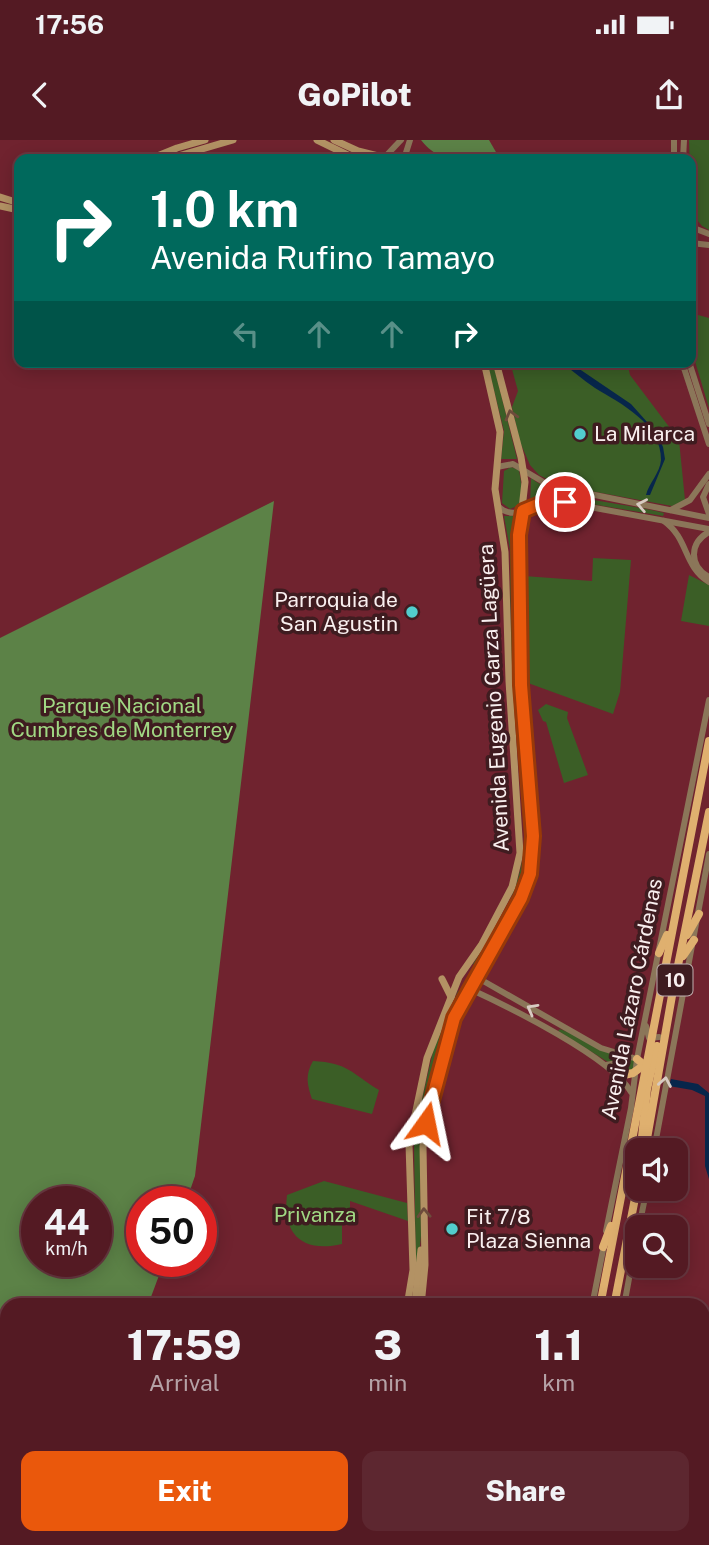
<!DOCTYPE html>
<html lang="en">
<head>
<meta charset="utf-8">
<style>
	:root { --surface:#541a23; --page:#5d2730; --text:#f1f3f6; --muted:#b5a1a6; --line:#6a3841; --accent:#ea580c }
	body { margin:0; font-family:"Public Sans",sans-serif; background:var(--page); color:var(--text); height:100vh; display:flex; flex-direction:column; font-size:26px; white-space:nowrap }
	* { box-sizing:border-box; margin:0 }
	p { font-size:23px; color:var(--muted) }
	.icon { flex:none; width:38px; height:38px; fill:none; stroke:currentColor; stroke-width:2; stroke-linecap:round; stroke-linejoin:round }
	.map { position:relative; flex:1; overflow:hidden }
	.side { position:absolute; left:0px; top:1158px; width:710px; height:247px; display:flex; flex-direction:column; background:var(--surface); border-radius:21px 21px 0 0; box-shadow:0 4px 18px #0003,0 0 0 2px var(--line) }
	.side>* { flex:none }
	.guide { position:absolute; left:14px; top:14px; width:682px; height:214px; border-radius:14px; box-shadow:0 4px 18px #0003,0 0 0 2px var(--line); background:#00695c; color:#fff; overflow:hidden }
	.buttons { position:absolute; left:625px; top:998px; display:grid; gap:14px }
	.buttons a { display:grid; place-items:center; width:63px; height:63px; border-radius:14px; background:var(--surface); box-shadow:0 4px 18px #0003,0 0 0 2px var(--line); font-size:35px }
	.speed { position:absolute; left:21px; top:1046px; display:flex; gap:14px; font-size:35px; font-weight:700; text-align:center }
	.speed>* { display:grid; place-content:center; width:91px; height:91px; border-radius:50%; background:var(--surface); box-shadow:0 4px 18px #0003,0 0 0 2px var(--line); line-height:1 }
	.speed small { font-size:18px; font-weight:400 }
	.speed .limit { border:10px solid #d22; background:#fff; color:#111 }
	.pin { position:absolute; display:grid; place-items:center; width:60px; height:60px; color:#fff; margin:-30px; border:4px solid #fff; border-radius:50%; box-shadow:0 2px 7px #0007 }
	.me { position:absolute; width:77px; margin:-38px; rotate:12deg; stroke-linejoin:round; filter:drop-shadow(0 0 5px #0008) }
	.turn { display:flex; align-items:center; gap:24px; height:147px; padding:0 21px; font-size:32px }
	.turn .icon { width:91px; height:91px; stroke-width:2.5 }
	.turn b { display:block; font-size:49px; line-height:60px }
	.lanes { display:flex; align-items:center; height:66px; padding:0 21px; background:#0003; justify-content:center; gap:35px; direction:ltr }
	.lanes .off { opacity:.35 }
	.eta { display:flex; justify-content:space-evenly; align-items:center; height:119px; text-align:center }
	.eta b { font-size:42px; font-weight:800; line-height:49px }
	.button { display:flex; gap:14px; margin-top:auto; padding:14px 21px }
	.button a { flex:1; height:80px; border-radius:14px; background:var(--accent); color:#fff; font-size:28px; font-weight:800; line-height:80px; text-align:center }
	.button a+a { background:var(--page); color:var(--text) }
	.status { display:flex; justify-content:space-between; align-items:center; height:49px; padding:0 35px; background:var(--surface); direction:ltr }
	.status svg { height:19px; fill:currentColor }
	header { display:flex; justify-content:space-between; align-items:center; height:91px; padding:0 21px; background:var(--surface); font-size:32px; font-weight:800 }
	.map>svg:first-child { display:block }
</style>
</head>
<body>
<div class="status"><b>17:56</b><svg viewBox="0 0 49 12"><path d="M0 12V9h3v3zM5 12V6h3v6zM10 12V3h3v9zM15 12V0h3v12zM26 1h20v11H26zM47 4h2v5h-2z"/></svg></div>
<header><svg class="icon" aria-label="back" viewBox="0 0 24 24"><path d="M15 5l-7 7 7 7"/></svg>GoPilot<svg class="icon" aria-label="share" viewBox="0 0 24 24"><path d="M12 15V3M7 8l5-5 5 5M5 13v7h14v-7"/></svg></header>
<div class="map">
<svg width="709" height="1405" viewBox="0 0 709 1405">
	<rect width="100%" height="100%" fill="#70232f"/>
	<g fill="#3b5e26">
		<path d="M 689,0 L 709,0 L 709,90 L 702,86 L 691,73 Z"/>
		<path d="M 691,173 L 709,178 L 709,268 L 691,208 Z"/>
		<path d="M 487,222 L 493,222 L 517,319 L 501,319 L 504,291 Z"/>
		<path d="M 510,222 L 627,222 L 630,235 L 679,300 L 685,360 L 672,366 L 558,345 L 539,335 L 530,325 L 520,302 L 512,267 L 518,251 Z"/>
		<path d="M 511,327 L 519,330 L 522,348 L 519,365 L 510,369 L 502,363 L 504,331 Z"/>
		<path d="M 531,338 C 557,360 628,363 664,373 L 663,376 L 556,358 L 540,360 L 530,366 Z"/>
		<path d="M 504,376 L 520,376 L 516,531 L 511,527 L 510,410 Z"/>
		<path d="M 593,418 L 631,420 L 620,552 L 613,574 L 528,543 L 524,436 L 592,441 Z"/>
		<path d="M 689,435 L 709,445 L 709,486 L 681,481 Z"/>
		<path d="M 546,564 L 568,572 L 567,578 L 588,635 L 564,643 L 546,582 L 543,581 L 538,570 Z"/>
		<path d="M 528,674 L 530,723 L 523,749 L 479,828 L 473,824 C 507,772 527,739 525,676 Z"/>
		<path d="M 458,851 L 464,854 L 443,900 L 422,986 L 418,989 L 416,985 L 434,907 Z"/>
		<path d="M 560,889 L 635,919 L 632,937 L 558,891 Z"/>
		<path d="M 313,921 C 349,923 351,933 379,950 L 372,974 L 312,959 C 307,944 305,935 313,921 Z"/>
		<path d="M 417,1002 L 420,1004 L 421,1096 L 416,1143 L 414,1004 Z"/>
		<path d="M 324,1041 L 407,1063 L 408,1081 L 350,1061 L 350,1074 L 342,1080 L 342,1104 C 303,1113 282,1095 287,1055 Z"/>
	</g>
	<g fill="#5c8247" fill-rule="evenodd">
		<path d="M 421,0 L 489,0 L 500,19 C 468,19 442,27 421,0 Z"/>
		<path d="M 274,361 L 195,1036 L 186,1062 L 142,1062 L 142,1122 L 164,1122 L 148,1165 L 7,1166 L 7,1398 L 64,1398 L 61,1405 L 0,1405 L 0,498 ZM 96,1062 L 96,1122 L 37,1122 L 37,1062 Z"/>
		<path d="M 69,1398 L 217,1398 L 214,1405 L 66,1405 Z"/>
	</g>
	<g fill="#07264b">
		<path d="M 560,222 L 569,222 L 631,264 L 656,292 L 663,307 L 665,319 L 650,355 L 646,355 C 649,343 660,333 661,320 C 662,284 620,263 595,248 C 583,240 572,230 560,222 Z"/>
		<path d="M 671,939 L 698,944 L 709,953 L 709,1039 L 705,1026 L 705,956 L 692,950 L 669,946 Z"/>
	</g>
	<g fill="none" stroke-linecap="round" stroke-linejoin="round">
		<g stroke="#8b7659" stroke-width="6">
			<path d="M 383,19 L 401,0"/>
			<path d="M 404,19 L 410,0"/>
			<path d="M 674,19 L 674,0"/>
			<path d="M 683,19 L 684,0"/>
			<path d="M 691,87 L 709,94"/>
			<path d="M 691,103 L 709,105"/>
			<path d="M 682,222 L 709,304"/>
			<path d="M 689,222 L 709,284"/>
			<path d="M 497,327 L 513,324 L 550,346 L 709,378"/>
			<path d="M 709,344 L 703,357 L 709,374"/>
			<path d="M 498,366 C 515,384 537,360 557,361 L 709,389"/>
			<path d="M 671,370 L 690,360 L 709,334"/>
			<path d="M 664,381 C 689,399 683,426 709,442"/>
			<path d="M 709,392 C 689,403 689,426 709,437"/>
			<path d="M 478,838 L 601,908 L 637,919"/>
			<path d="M 470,849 C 509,867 611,917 631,952"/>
			<path d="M 646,886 L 649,898 L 659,897"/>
			<path d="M 606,925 L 617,923 L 614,913"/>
			<path d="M 654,1010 L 709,714"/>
			<path d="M 639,1087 L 647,1048"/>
			<path d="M 606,1091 L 631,968 L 637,919 L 709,560"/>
			<path d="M 592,1166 L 604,1105"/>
			<path d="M 624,1166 L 637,1095"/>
			<path d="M 544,1405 L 546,1398"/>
			<path d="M 576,1405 L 577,1398"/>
		</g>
		<g stroke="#b39264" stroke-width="7">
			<path d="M 317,0 L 356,19"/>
			<path d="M 334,0 L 358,11 L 390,19"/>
			<path d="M 150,19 L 177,8 L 205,0"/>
			<path d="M 168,19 L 233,0"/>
			<path d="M 0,57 L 19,63"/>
			<path d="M 0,66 L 19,70"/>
			<path d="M 442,839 L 451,857"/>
			<path d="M 407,1166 L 413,1130 L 409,1004 L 427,918 L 459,837 L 482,804 L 512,747 L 520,713 L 509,541 L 505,412 L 495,349 L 500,292 L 484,222"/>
			<path d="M 411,1166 L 415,1162 L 421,1110"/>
			<path d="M 421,1166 L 425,1125 L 423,1006 L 433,949 L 454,878 L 524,751 L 530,734 L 533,709 L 521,546 L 519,395 L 525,342 L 521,317 L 496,222"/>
			<path d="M 300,1405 L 303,1398"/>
			<path d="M 312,1405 L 315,1398"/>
		</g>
		<g stroke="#dfb06f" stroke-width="8">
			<path d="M 687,795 L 699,774"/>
			<path d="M 659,813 L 667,795"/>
			<path d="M 683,816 L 694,800"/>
			<path d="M 637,919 L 648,928"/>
			<path d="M 619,936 L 633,933 L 647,923"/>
			<path d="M 642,997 L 647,949 L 657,906"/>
			<path d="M 645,1010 L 673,850 L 709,672"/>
			<path d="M 603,1107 L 611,1086"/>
			<path d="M 600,1166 L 709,601"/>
			<path d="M 614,1166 L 637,1048"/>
			<path d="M 553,1405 L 554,1398"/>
			<path d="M 559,1405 L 560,1398"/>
			<path d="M 565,1405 L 567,1398"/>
		</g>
	</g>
	<defs><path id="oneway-chevron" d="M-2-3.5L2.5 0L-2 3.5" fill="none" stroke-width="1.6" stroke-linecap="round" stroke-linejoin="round" transform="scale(1.75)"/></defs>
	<g stroke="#6d4b3b">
		<use href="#oneway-chevron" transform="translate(511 275) rotate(-105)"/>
		<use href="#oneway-chevron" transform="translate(424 1073) rotate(-92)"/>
	</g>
	<g stroke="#d8cbc2">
		<use href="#oneway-chevron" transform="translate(642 365) rotate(-169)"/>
		<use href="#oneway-chevron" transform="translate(532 869) rotate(-151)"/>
		<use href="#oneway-chevron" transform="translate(665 942) rotate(-80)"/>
	</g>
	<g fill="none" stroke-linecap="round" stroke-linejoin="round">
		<g stroke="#983908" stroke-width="18">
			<path id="route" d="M 426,983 L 454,878 L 521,758 L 530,734 L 533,696 L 521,545 L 519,395 L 523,371 L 547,361 L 565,362"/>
		</g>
		<use href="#route" stroke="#ea580c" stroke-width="12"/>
	</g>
	<g fill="#52cdcd" stroke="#3f1c20" stroke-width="2.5">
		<circle cx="580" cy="294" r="7"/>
		<circle cx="412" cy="472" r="7"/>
		<circle cx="452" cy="1089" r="7"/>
	</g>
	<g text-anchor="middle" stroke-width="7" stroke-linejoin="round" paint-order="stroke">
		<rect fill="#3f1c20" stroke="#c1b0b1" stroke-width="2" x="657.5" y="824.5" width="35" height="31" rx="5"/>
		<g font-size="19" font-weight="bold" fill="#f9efef">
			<text x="675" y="847">10</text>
		</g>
		<g font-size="21" fill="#f9efef" stroke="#3f1c20" text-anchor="start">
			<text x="594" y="301">La Milarca</text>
			<text x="398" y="467" text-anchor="end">Parroquia de<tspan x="398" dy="24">San Agustin</tspan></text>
			<text x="466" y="1084">Fit 7/8<tspan x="466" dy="24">Plaza Sienna</tspan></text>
		</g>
		<g font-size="21" fill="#f9efef" stroke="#3f1c20">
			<text transform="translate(494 558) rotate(-93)" y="7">Avenida Eugenio Garza Lagüera</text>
			<text transform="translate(632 859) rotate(-79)" y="7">Avenida Lázaro Cárdenas</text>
		</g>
		<g font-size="21" fill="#a0d883" stroke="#3f1c20">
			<text x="122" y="573">Parque Nacional<tspan x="122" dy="24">Cumbres de Monterrey</tspan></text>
			<text x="315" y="1082">Privanza</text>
		</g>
	</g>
</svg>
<div class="buttons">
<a><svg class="icon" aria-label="sound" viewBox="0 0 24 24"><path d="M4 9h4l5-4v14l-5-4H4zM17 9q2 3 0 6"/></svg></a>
<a><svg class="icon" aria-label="search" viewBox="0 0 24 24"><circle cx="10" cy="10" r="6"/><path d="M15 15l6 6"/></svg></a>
</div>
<div class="speed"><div>44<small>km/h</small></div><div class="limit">50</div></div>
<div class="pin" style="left:565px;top:362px;background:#d93025"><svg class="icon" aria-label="arrive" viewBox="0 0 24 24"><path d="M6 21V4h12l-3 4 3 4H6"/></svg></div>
<svg class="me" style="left:426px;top:983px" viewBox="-20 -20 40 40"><path d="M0-17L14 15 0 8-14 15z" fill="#ea580c" stroke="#fff" stroke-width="4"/></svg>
<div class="guide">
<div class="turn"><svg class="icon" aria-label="right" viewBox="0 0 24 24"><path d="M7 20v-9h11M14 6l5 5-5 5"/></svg><div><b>1.0 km</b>Avenida Rufino Tamayo</div></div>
<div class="lanes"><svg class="icon off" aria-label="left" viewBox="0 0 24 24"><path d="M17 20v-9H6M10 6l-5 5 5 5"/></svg><svg class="icon off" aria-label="ahead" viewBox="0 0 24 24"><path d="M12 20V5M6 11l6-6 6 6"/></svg><svg class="icon off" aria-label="ahead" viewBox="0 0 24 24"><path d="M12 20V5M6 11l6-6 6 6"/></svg><svg class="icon" aria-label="right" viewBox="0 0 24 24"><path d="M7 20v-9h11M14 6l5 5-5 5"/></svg></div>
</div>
<section class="side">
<div class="eta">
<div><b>17:59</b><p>Arrival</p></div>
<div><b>3</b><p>min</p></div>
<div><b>1.1</b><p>km</p></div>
</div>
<div class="button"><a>Exit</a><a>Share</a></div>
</section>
</div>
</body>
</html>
